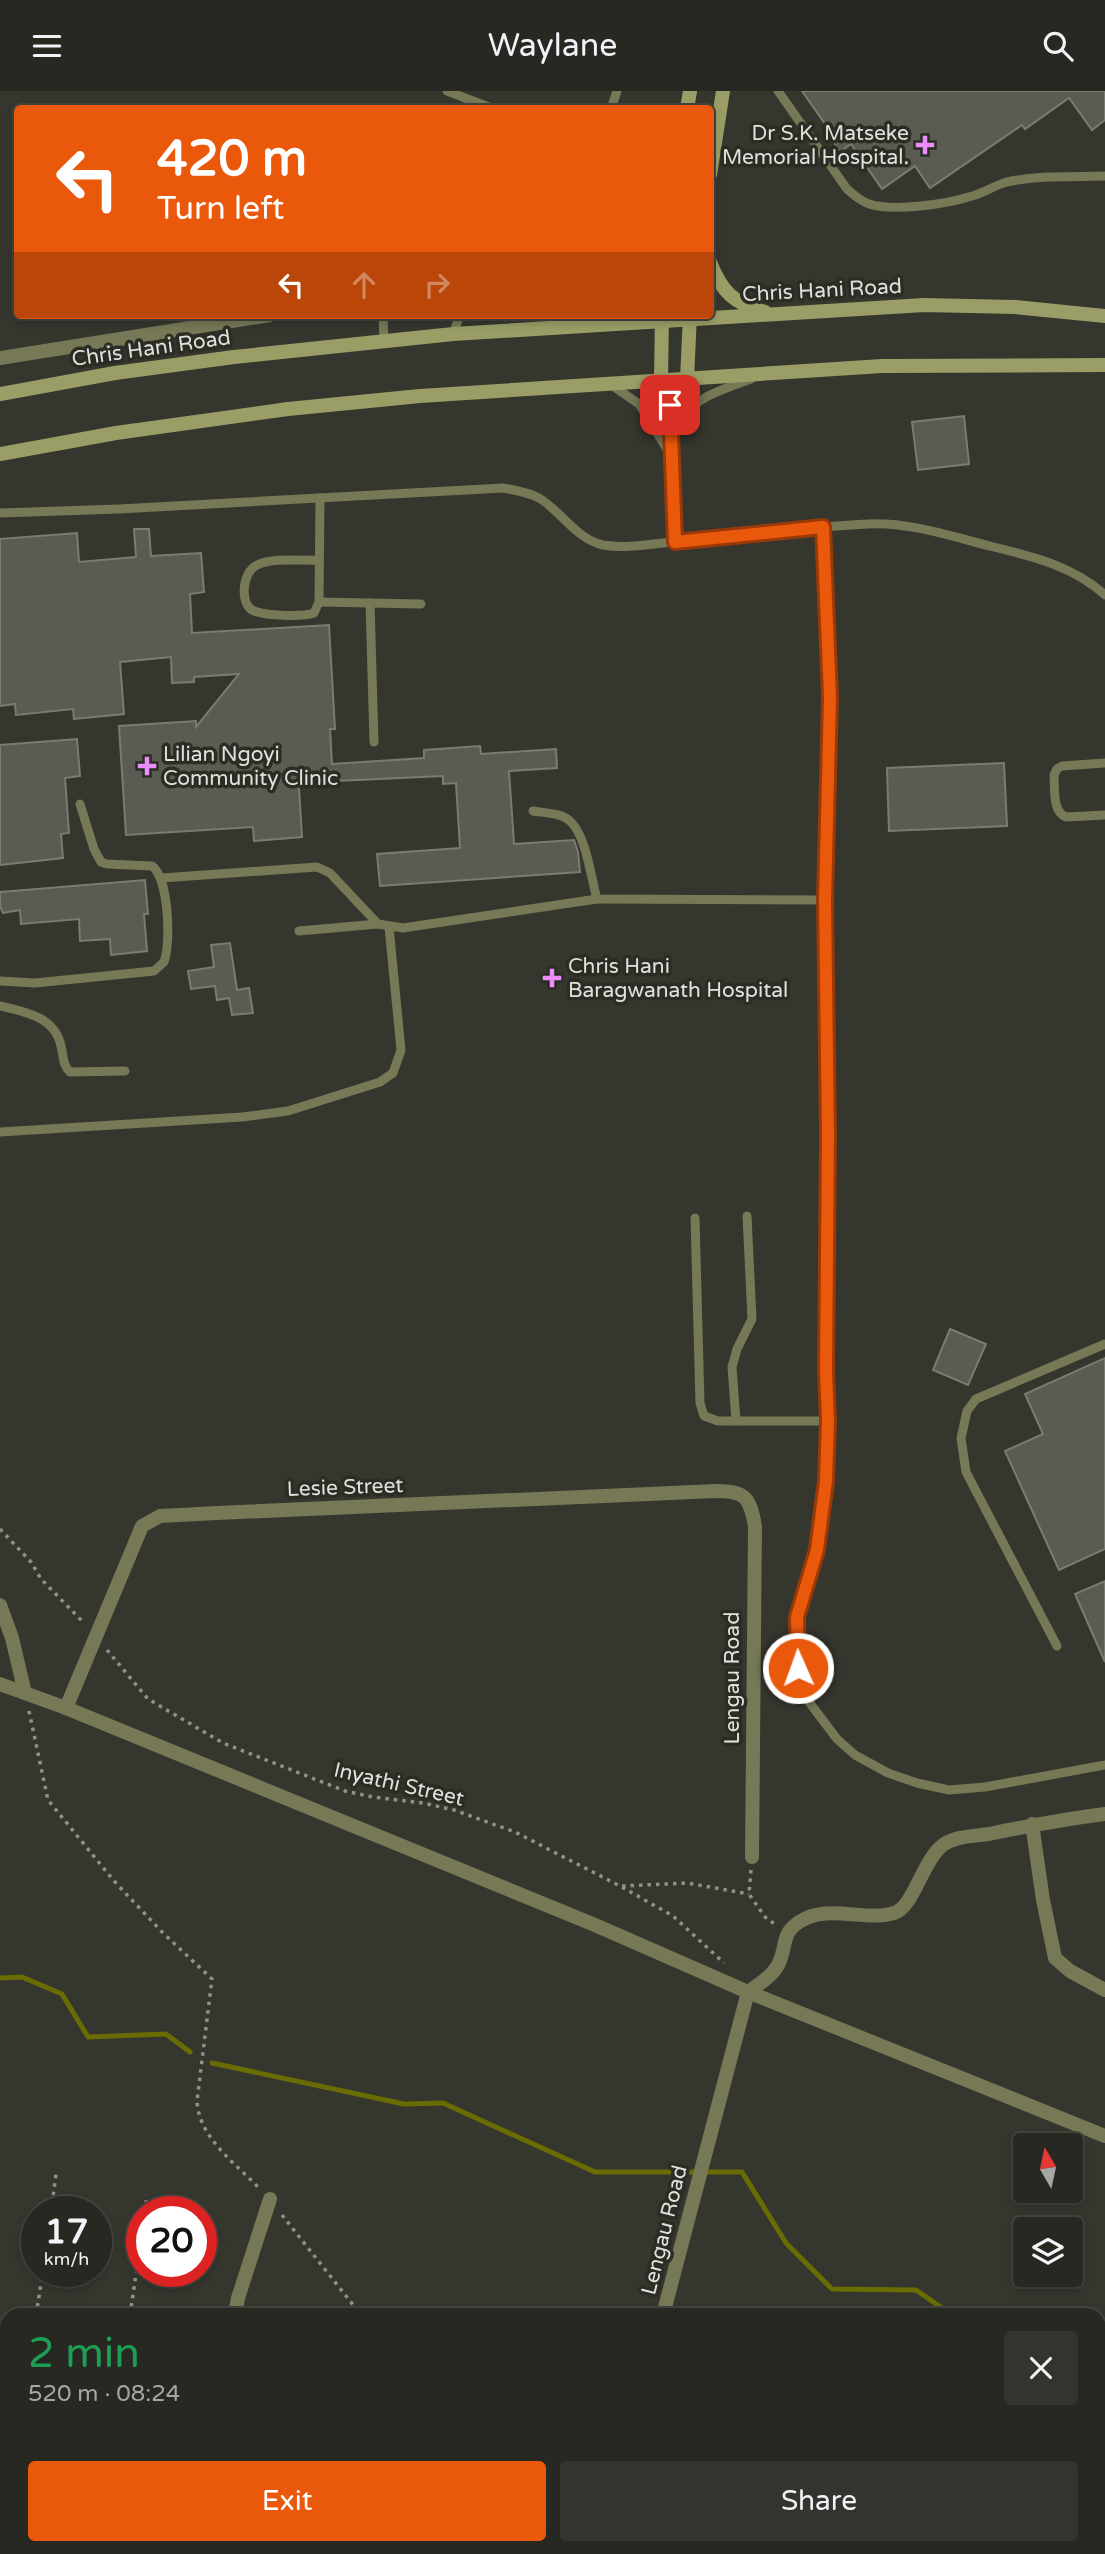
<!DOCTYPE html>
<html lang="en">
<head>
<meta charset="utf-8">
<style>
	:root { --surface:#282822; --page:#34342f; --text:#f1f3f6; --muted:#a5a6a5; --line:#444440; --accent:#ea580c }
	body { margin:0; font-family:"Varela Round",sans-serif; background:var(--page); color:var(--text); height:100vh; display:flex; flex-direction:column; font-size:26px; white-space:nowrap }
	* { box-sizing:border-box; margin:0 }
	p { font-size:23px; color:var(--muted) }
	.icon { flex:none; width:38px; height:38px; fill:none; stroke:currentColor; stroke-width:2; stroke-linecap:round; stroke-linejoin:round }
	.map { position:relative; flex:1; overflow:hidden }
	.panel { position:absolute; left:0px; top:2217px; width:1106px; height:247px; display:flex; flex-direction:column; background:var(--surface); border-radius:21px 21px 0 0; box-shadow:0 4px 10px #0003,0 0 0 2px var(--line) }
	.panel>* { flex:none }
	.banner { position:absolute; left:14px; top:14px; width:700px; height:214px; border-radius:7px; box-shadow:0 4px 10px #0003,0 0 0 2px var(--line); background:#ea580c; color:#fff; overflow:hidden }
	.needle { width:46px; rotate:351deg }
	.buttons { position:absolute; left:1013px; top:2042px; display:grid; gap:14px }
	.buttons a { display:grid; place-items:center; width:70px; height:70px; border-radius:7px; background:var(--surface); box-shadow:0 4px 10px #0003,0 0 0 2px var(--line); font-size:35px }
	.speed { position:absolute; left:21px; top:2105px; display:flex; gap:14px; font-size:35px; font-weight:700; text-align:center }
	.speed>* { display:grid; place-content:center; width:91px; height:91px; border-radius:50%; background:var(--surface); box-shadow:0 4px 10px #0003,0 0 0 2px var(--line); line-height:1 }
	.speed small { font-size:18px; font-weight:400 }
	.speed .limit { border:10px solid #d22; background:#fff; color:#111 }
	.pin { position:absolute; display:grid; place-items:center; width:60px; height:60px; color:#fff; margin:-30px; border-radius:14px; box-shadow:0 4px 10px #0006 }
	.me { position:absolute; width:77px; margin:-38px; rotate:358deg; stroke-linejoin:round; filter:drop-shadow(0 0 5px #0008) }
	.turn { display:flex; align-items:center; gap:24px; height:147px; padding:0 28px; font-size:32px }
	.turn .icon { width:91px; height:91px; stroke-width:2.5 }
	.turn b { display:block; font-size:49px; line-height:60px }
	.lanes { display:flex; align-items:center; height:66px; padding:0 28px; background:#0003; justify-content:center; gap:35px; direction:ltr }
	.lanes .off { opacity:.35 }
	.round { display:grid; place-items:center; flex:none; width:74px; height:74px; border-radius:7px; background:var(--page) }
	.overview { display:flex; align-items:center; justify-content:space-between; height:119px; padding:0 28px }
	h1 { font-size:42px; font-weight:600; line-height:52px; color:#1e9e55 }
	.cta { display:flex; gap:14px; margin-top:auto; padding:14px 28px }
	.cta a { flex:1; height:80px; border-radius:7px; background:var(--accent); color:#fff; font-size:28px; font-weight:600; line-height:80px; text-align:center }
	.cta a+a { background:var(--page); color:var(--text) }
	header { display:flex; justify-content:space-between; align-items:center; height:91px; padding:0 28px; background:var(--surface); font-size:32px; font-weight:600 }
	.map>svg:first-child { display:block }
</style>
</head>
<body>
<header><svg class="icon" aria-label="menu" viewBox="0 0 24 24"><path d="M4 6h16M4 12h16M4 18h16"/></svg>Waylane<svg class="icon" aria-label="search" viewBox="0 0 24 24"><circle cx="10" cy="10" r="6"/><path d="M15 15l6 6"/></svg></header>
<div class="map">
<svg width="1105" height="2463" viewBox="0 0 1105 2463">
	<rect width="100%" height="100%" fill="#35362e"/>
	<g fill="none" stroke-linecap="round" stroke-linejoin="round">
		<g stroke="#696c02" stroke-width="5">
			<path d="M 0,1887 L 22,1886 L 62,1903 L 88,1946 L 166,1943 L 190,1961"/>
			<path d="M 212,1972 L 404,2013 L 443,2012 L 595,2081 L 742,2081 L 786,2152 L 832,2198 L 916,2199 L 952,2224"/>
			<path d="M 1099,2333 L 1105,2338"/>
			<path d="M 1099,2366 L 1105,2362"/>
			<path d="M 1099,2434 L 1101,2452 L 1105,2453"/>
		</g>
	</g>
	<g fill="#5a5b52" stroke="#7a7b72" stroke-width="2">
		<path d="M 802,0 L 1105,0 L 1105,29 L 1092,39 L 1069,7 L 1025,38 L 1022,34 L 930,97 L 915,75 L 882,98 L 851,53 L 840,61 L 830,45 L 832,43 Z"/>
		<path d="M 964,325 L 969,373 L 918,379 L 912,331 Z"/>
		<path d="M 134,438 L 149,438 L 151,465 L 201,462 L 204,501 L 190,503 L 192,542 L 329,534 L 335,638 L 330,638 L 332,673 L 424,667 L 424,659 L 480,655 L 481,663 L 556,658 L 557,677 L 509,680 L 514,753 L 574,749 L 578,761 L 580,781 L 380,795 L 377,763 L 460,757 L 456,692 L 443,693 L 443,685 L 294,692 L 299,697 L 302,746 L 254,750 L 253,736 L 126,744 L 119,635 L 196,630 L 196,636 L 239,583 L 194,586 L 194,591 L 172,592 L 171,566 L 120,571 L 124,623 L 74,628 L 73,618 L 16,624 L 15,613 L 0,615 L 0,448 L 77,442 L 79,471 L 136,466 Z"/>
		<path d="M 77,648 L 80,685 L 65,687 L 69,742 L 61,743 L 63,767 L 0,774 L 0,654 Z"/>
		<path d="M 1004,672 L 1007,735 L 889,740 L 887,677 Z"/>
		<path d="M 145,789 L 148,823 L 144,823 L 147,860 L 111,864 L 110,848 L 80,850 L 79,828 L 21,833 L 20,819 L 3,822 L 0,815 L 0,801 Z"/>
		<path d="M 230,852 L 237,899 L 249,897 L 253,922 L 232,924 L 229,907 L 217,909 L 215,895 L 191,898 L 188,880 L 214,876 L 211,854 Z"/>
		<path d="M 950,1238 L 986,1253 L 968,1294 L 933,1279 Z"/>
		<path d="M 1105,1267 L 1105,1458 L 1059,1479 L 1005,1360 L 1043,1343 L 1025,1303 Z"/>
		<path d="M 1105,1490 L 1105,1571 L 1075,1503 Z"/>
	</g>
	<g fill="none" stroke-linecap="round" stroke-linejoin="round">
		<g stroke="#90918b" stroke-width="3.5" stroke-dasharray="3.5 5" stroke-linecap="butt">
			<path d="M 0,1438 L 31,1471 L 41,1488 L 84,1532"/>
			<path d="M 107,1559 L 148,1608 L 223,1652 L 345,1700 L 373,1706 L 423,1712 L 454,1719 L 515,1741 L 620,1795 L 673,1825 L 724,1872"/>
			<path d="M 29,1620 L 48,1709 L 114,1790 L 163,1842 L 212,1888 L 197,2010 C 199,2047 235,2072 259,2097"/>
			<path d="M 751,1779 L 749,1803 L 765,1826 L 776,1834"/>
			<path d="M 622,1795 L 687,1792 L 749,1803"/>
			<path d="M 51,2121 L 56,2083"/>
			<path d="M 145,2121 L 147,2104"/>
			<path d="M 282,2124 L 361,2224"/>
			<path d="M 36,2224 L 43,2180"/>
			<path d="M 130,2224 L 142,2143"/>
		</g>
		<g stroke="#767856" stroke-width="9">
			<path d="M 447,0 L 494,18"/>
			<path d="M 778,0 L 847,98 C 854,104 860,110 869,113 C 894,121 947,113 972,105 C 984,102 995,94 1007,91 C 1038,84 1073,86 1105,85"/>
			<path d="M 611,18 L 617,0"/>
			<path d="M 383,224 L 384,250"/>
			<path d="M 453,243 L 460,224"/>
			<path d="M 661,289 L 670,314 L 675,451"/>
			<path d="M 610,293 L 639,313 L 670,363"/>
			<path d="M 670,314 L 687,288"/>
			<path d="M 670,336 C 695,307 717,300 751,288"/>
			<path d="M 0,422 L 119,418 L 503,397 C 515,399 528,401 539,407 C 561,420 576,448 603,454 C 625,458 650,453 672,451 C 738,446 803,436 868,433 C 911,431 953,446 994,456 C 1034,466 1073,475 1105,504"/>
			<path d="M 823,436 L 830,606 L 825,809 L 828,1044 L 826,1280 L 828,1330 L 826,1390 L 817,1459 L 797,1526 L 798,1577 L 806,1607 L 837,1648 L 855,1664 L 888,1682 L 917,1692 L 949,1699 L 985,1696 L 1105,1674"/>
			<path d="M 318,469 C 300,470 274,466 257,474 C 242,481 239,514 254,520 C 266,525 303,526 314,522 L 319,511 L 320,407"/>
			<path d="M 319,511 L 421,513"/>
			<path d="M 370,512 L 374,651"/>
			<path d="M 1105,672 L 1062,675 L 1057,678 L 1054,684 C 1055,697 1052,721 1066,726 L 1105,724"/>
			<path d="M 533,720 C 545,722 561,722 570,730 C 586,744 591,787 597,808 L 825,809"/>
			<path d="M 162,787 L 317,776 L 330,782 L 378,833 L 403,837 L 597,808"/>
			<path d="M 299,840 L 378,833"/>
			<path d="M 0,890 L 35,892 L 154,880 L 164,871 C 171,853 169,787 152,775 L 107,773 L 101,771 L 94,758 L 80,713"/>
			<path d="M 0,915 C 26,921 55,926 61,955 C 64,966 62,973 70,981 L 125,980"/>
			<path d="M 0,1041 L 242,1026 L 288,1020 L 380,991 L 393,982 L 401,959 L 389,836"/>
			<path d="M 695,1127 L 700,1312 L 704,1325 L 718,1330 L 828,1330"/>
			<path d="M 736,1330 L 732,1276 L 737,1258 L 752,1228 L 747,1125"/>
			<path d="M 1057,1555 L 966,1381 L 961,1347 L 967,1320 L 976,1308 L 1105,1253"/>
		</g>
		<g stroke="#767856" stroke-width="14">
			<path d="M 0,267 L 270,224"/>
			<path d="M 0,1514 L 12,1547 L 25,1602"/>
			<path d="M 0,1593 L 66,1617 L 595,1834 L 748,1901 L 1105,2045"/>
			<path d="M 66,1617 L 142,1435 L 160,1425 L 217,1422 L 716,1400 C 746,1400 750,1407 755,1435 L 752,1766"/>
			<path d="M 1032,1733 L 1043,1809 L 1055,1867 L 1070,1880 L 1105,1899"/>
			<path d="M 235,2224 L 238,2207 L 270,2108"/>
			<path d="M 663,2224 L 748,1901 C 759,1893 773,1885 779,1872 C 787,1855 781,1843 799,1831 C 827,1812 864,1831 894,1822 C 914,1816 922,1770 943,1754 C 955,1745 975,1745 989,1743 C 1028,1735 1066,1728 1105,1723"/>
			<path d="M 128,2457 L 147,2463"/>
			<path d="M 663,2457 L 709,2463"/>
			<path d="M 2,2463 L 7,2432"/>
			<path d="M 96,2463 L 97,2457"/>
			<path d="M 204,2463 L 205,2457"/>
			<path d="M 308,2463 L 309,2457"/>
			<path d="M 406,2463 L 407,2457"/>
			<path d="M 609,2463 L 609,2457"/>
		</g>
		<g stroke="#9a9e66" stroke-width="14">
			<path d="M 687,18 L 690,0"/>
			<path d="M 710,84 L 723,0"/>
			<path d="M 710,171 C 722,202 734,212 765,221"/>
			<path d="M 687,288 L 690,224"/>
			<path d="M 661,289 L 662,224"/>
			<path d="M 0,303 L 115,282 L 234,266 L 453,243 L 924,214 L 1015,216 L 1105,225"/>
			<path d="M 0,363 L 116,342 L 288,318 L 420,305 L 882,275 L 1105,274"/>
		</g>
	</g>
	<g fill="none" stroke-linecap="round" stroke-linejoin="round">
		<g stroke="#983908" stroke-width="18">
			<path id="route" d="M 670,314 L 675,451 L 823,436 L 830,606 L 825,809 L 828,1044 L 826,1280 L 828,1330 L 826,1390 L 817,1459 L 797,1526 L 798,1577"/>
		</g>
		<use href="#route" stroke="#ea580c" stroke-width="12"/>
	</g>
	<g fill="#eb8dfb" stroke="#2b2c24" stroke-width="2.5">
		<path d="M921.5 43.5h7v7h7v7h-7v7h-7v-7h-7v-7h7z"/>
		<path d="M143.5 664.5h7v7h7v7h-7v7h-7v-7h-7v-7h7z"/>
		<path d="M548.5 876.5h7v7h7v7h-7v7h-7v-7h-7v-7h7z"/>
	</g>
	<g text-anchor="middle" stroke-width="7" stroke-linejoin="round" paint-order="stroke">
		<g font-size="21" fill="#e0e1dc" stroke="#2b2c24" text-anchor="start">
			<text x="909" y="49" text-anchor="end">Dr S.K. Matseke<tspan x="909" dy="24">Memorial Hospital.</tspan></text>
			<text x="163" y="670">Lilian Ngoyi<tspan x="163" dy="24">Community Clinic</tspan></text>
			<text x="568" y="882">Chris Hani<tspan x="568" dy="24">Baragwanath Hospital</tspan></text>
		</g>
		<g font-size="21" fill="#e0e1dc" stroke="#2b2c24">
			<text transform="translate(822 199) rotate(-3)" y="7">Chris Hani Road</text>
			<text transform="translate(151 257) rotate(-8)" y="7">Chris Hani Road</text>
			<text transform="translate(345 1396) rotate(-2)" y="7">Lesie Street</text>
			<text transform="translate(732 1587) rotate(-90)" y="7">Lengau Road</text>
			<text transform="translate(399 1693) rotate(13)" y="7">Inyathi Street</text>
			<text transform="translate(664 2139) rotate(-76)" y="7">Lengau Road</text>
		</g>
	</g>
</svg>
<div class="buttons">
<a><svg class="needle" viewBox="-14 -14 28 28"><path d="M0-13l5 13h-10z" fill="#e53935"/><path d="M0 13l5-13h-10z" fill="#a5a6a5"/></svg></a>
<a><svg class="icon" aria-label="layers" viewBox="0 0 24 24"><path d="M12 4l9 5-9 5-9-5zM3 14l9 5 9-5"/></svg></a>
</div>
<div class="speed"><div>17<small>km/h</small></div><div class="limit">20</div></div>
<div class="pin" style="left:670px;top:314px;background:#d93025"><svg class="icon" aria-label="arrive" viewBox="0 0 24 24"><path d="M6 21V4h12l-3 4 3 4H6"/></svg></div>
<svg class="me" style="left:798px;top:1577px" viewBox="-20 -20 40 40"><circle r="17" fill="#ea580c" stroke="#fff" stroke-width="3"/><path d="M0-11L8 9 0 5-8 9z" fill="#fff"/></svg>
<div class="banner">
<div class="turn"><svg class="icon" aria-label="left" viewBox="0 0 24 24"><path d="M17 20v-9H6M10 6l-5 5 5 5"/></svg><div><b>420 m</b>Turn left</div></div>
<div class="lanes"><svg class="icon" aria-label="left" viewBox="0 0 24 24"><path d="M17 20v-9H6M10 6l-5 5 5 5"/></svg><svg class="icon off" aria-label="ahead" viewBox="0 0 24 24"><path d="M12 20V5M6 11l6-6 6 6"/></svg><svg class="icon off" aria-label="right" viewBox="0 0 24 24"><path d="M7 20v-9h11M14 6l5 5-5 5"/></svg></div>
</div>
<section class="panel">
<div class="overview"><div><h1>2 min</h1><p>520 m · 08:24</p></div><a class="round"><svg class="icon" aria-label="close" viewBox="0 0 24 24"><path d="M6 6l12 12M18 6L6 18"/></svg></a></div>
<div class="cta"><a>Exit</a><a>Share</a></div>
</section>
</div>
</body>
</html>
